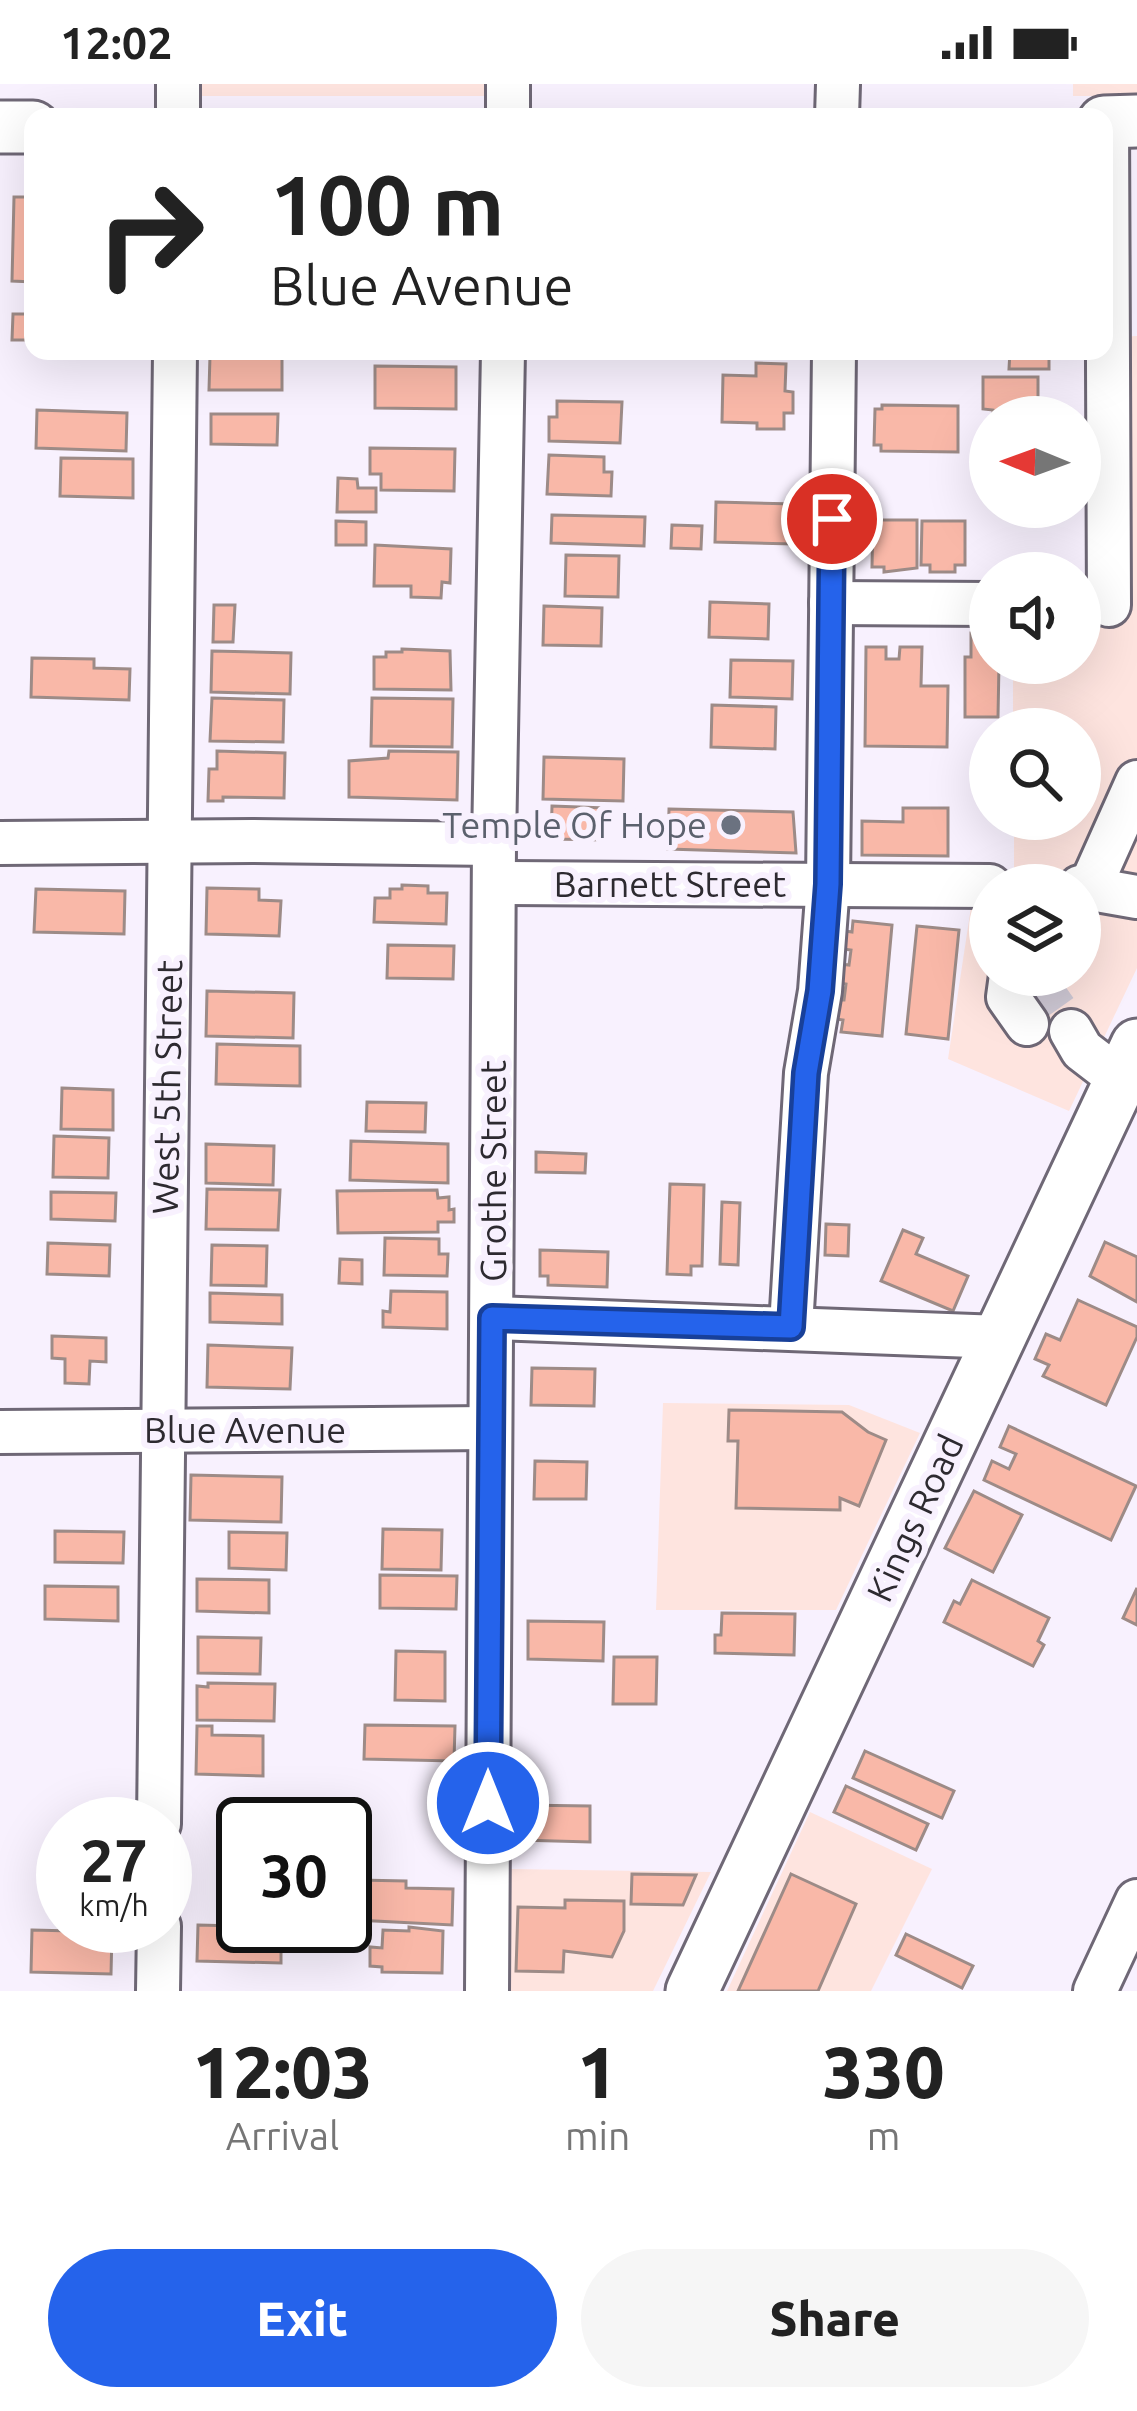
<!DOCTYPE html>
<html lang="en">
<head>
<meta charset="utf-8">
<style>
	:root { --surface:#fff; --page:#f6f6f6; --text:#222; --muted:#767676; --accent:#2563eb }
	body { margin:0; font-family:Ubuntu,sans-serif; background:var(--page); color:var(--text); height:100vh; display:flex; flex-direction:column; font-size:45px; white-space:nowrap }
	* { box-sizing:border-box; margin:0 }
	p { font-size:39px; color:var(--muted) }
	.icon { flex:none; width:66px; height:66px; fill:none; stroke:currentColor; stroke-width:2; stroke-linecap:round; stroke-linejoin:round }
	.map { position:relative; height:1907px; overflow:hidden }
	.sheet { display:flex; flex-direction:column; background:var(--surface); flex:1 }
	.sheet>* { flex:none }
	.banner { position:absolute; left:24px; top:24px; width:1089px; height:252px; border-radius:24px; box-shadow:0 12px 48px #0002; background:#fff; color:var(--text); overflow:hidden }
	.needle { width:78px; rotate:271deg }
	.tools { position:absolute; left:969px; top:312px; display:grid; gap:24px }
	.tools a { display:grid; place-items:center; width:132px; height:132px; border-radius:50%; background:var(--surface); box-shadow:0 12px 48px #0002; font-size:60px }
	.speed { position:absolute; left:36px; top:1713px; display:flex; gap:24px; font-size:60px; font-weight:700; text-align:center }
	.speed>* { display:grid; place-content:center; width:156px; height:156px; border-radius:50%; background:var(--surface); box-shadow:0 12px 48px #0002; line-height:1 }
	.speed small { font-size:30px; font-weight:400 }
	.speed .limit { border:6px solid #111; border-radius:18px; background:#fff; color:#111 }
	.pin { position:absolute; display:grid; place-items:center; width:102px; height:102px; color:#fff; margin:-51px; border:6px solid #fff; border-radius:50%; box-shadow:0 3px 12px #0007 }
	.me { position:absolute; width:132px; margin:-66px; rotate:0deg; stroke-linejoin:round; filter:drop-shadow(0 0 9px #0008) }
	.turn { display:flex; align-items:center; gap:42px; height:252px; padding:0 48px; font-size:54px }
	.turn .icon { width:156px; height:156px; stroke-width:2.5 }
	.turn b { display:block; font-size:84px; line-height:102px }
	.eta { display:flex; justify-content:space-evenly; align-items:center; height:204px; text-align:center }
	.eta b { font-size:72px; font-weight:800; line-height:84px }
	.button { display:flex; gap:24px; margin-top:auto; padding:24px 48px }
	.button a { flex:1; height:138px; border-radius:72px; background:var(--accent); color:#fff; font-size:48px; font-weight:800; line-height:138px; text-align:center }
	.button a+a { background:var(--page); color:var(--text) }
	.status { display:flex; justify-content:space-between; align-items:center; height:84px; padding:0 60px; background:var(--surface); direction:ltr }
	.status svg { height:33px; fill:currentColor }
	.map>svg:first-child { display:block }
</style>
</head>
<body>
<div class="status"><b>12:02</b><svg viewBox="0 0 49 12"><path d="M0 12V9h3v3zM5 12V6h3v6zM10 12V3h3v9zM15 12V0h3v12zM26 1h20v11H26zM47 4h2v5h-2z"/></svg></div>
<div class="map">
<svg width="1137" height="1907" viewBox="0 0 1137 1907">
	<rect width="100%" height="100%" fill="#f8f1fe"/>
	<g fill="#fee4df" fill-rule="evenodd">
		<rect x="191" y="0" width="301" height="12"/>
		<rect x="1073" y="0" width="64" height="12"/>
		<path d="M 1137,252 L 1137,884 L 1069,1027 L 948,975 L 976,790 L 1014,789 L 1014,735 L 1080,735 L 1080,645 L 1013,645 L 1013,579 L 1080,579 L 1080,501 L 1122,498 L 1120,253 ZM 990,801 L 1080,801 L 1080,891 L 990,891 Z"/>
		<path d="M 663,1319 L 849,1321 L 920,1349 L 836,1526 L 656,1526 Z"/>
		<path d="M 810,1728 L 932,1785 L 871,1907 L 727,1907 Z"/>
		<path d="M 506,1785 L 711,1788 L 653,1907 L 502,1907 Z"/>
	</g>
	<g fill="#f9b8a8" stroke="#9d8b87" stroke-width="3">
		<path d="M 14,113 L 33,113 L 33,198 L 12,197 Z"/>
		<path d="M 13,230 L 33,230 L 33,256 L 12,256 Z"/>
		<path d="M 1010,267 L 1049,267 L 1049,285 L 1009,285 Z"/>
		<path d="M 210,272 L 282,273 L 282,306 L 209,306 Z"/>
		<path d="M 756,279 L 786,280 L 785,307 L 793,308 L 793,329 L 784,329 L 784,345 L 757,345 L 757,339 L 722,338 L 723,291 L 756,292 Z"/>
		<path d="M 375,282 L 456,283 L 456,325 L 375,324 Z"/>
		<path d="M 983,293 L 1038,293 L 1038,333 L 993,333 L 993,326 L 983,325 Z"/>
		<path d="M 557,317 L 622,318 L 620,359 L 549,357 L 549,333 L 557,333 Z"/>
		<path d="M 882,321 L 958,322 L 958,368 L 881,367 L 881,361 L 874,361 L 875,325 L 882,325 Z"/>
		<path d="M 37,326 L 127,329 L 126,367 L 36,364 Z"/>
		<path d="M 211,330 L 278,330 L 277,361 L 211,360 Z"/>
		<path d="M 370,364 L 455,365 L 454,407 L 381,406 L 381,390 L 370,390 Z"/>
		<path d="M 549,371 L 604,373 L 604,388 L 612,388 L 611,412 L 547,410 Z"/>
		<path d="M 61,374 L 133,375 L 133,414 L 60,412 Z"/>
		<path d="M 338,394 L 357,395 L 358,404 L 376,404 L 376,428 L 337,428 Z"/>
		<path d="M 716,418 L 795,420 L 793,460 L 715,458 Z"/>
		<path d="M 552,431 L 645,433 L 644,462 L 551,459 Z"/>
		<path d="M 873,436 L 917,436 L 917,484 L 884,488 L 884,483 L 872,483 Z"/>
		<path d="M 336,437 L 366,438 L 366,461 L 336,461 Z"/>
		<path d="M 922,437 L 965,437 L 965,481 L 955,481 L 955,488 L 930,488 L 930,481 L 921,481 Z"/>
		<path d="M 672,441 L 702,442 L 701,465 L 671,464 Z"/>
		<path d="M 375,461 L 451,465 L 450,499 L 442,498 L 441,514 L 411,513 L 411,502 L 374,502 Z"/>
		<path d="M 566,471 L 619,472 L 618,513 L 565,512 Z"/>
		<path d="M 710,518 L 769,520 L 768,555 L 709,553 Z"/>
		<path d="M 214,521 L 235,521 L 233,558 L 213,558 Z"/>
		<path d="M 544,522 L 602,524 L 601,562 L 543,561 Z"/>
		<path d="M 971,549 L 990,550 L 990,579 L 999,579 L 998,633 L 965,633 L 965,573 L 971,573 Z"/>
		<path d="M 866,563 L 886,563 L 886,575 L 899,575 L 900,563 L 922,563 L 921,602 L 948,602 L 947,663 L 865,662 Z"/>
		<path d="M 402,565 L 450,567 L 451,606 L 374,605 L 374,573 L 386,573 L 386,568 L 402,568 Z"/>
		<path d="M 212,567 L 291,569 L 290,610 L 211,608 Z"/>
		<path d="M 32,574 L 94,575 L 94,584 L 130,585 L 129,616 L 31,613 Z"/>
		<path d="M 731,576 L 793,577 L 792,615 L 730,613 Z"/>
		<path d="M 212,614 L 284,616 L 283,658 L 210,657 Z"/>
		<path d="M 372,614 L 453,615 L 452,663 L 371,662 Z"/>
		<path d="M 712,621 L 776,623 L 775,665 L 711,663 Z"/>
		<path d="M 217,667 L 285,669 L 284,714 L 223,713 L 223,717 L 208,717 L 209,685 L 217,685 Z"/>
		<path d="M 389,667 L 458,668 L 457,716 L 349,713 L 349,677 L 388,674 Z"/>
		<path d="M 544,673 L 624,675 L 623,717 L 543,715 Z"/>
		<path d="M 552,722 L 605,724 L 605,756 L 551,755 Z"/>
		<path d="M 903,724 L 948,724 L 948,772 L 862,771 L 862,737 L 903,738 Z"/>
		<path d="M 669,725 L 793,728 L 796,769 L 668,765 Z"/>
		<path d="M 402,801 L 428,802 L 428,809 L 447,809 L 446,840 L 374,838 L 375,814 L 390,814 L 390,805 L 402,805 Z"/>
		<path d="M 207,804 L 259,805 L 259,816 L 281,817 L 279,852 L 206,850 Z"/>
		<path d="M 36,805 L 125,807 L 124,850 L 34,848 Z"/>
		<path d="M 853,837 L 892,841 L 882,952 L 841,948 L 843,936 L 836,935 L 838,916 L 844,916 L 846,900 L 839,899 L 840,880 L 849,881 L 851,866 L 843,865 L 845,847 L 852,848 Z"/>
		<path d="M 917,842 L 959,846 L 948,955 L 906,950 Z"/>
		<path d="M 388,861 L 454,862 L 453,895 L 387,894 Z"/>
		<path d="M 207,907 L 294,909 L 293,954 L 206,952 Z"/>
		<path d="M 217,960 L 300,962 L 300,1002 L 216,1000 Z"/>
		<path d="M 62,1004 L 113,1006 L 113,1046 L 61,1045 Z"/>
		<path d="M 367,1018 L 426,1019 L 425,1048 L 366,1047 Z"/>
		<path d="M 54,1052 L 109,1054 L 108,1094 L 53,1093 Z"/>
		<path d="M 351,1057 L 448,1060 L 448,1099 L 350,1096 Z"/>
		<path d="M 206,1060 L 274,1062 L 273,1101 L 206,1099 Z"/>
		<path d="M 536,1068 L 586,1070 L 585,1089 L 536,1088 Z"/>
		<path d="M 670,1100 L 704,1101 L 702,1182 L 691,1182 L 691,1191 L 667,1190 Z"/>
		<path d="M 207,1105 L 280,1106 L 278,1146 L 206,1145 Z"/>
		<path d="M 437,1106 L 438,1114 L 449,1113 L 449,1126 L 454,1125 L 454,1138 L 438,1138 L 438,1148 L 338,1149 L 337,1107 Z"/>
		<path d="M 51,1108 L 116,1109 L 115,1137 L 51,1135 Z"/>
		<path d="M 722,1118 L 740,1119 L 738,1181 L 720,1180 Z"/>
		<path d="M 826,1140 L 849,1141 L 848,1172 L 825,1171 Z"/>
		<path d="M 903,1146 L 923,1154 L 916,1170 L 968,1192 L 953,1227 L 881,1197 Z"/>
		<path d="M 385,1154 L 439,1155 L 439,1170 L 448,1170 L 447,1192 L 384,1191 Z"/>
		<path d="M 1105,1158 L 1137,1173 L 1137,1218 L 1090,1192 Z"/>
		<path d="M 48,1159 L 110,1161 L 109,1192 L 47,1190 Z"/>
		<path d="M 212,1161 L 267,1162 L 266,1202 L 211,1201 Z"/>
		<path d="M 540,1166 L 608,1168 L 607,1203 L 548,1201 L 548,1192 L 540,1192 Z"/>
		<path d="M 340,1175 L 362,1176 L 362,1200 L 339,1199 Z"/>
		<path d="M 391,1207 L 447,1208 L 447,1245 L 383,1243 L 383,1227 L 390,1228 Z"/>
		<path d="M 210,1209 L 282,1211 L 282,1240 L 210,1238 Z"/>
		<path d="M 1078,1216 L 1137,1243 L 1137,1253 L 1106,1321 L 1043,1292 L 1049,1281 L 1035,1275 L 1046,1250 L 1060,1256 Z"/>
		<path d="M 52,1252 L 106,1254 L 106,1278 L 90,1277 L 89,1300 L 65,1299 L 65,1275 L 52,1274 Z"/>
		<path d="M 208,1261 L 292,1264 L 290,1305 L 207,1303 Z"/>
		<path d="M 532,1284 L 595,1285 L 594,1322 L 531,1321 Z"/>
		<path d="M 729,1326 L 842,1328 L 868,1348 L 886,1356 L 859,1422 L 840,1414 L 840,1426 L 736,1424 L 738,1357 L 728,1357 Z"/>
		<path d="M 1009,1342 L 1136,1402 L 1111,1456 L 984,1396 L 992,1377 L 1009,1385 L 1016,1370 L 1000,1363 Z"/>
		<path d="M 535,1377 L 587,1378 L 586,1415 L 534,1415 Z"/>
		<path d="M 191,1391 L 282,1393 L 281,1438 L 190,1436 Z"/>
		<path d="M 974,1407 L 1022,1431 L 993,1488 L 945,1464 Z"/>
		<path d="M 383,1445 L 442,1446 L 441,1486 L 382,1485 Z"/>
		<path d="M 55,1447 L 124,1448 L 123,1479 L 55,1478 Z"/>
		<path d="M 229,1448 L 287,1449 L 286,1486 L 229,1484 Z"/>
		<path d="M 380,1491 L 457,1492 L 456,1525 L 380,1524 Z"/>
		<path d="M 197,1495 L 269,1496 L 269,1529 L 197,1527 Z"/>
		<path d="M 972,1496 L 1049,1534 L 1038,1557 L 1044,1561 L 1033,1582 L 944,1538 L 954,1517 L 960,1520 Z"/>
		<path d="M 45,1502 L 118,1503 L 118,1537 L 45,1535 Z"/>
		<path d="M 1137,1504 L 1137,1541 L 1123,1534 Z"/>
		<path d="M 722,1529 L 795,1530 L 794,1571 L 715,1569 L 715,1551 L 721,1551 Z"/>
		<path d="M 528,1537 L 604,1538 L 603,1577 L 528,1575 Z"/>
		<path d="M 198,1553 L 261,1554 L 260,1590 L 198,1589 Z"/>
		<path d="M 396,1567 L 445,1568 L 445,1617 L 395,1616 Z"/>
		<path d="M 614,1573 L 657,1573 L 656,1620 L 613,1620 Z"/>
		<path d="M 208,1599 L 275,1600 L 274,1637 L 197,1636 L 197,1602 L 208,1603 Z"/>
		<path d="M 365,1641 L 455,1642 L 454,1677 L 364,1675 Z"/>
		<path d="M 197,1642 L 212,1642 L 212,1651 L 263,1652 L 263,1692 L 196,1690 Z"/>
		<path d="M 865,1667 L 954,1707 L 942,1734 L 853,1694 Z"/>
		<path d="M 846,1702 L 928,1740 L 916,1766 L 834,1728 Z"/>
		<path d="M 519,1721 L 590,1722 L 590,1758 L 519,1756 Z"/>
		<path d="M 632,1790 L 696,1791 L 683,1821 L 631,1820 Z"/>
		<path d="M 791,1790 L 856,1820 L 818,1907 L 738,1907 Z"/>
		<path d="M 357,1796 L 406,1797 L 406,1804 L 453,1805 L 452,1841 L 356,1836 Z"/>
		<path d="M 565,1816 L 624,1817 L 624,1847 L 612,1873 L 564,1867 L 563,1888 L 516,1887 L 518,1823 L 565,1824 Z"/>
		<path d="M 198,1841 L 281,1843 L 281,1879 L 197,1877 Z"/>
		<path d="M 409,1843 L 443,1847 L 442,1889 L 382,1888 L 382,1883 L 370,1882 L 370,1863 L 382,1864 L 383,1846 L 409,1847 Z"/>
		<path d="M 32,1846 L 112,1848 L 111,1890 L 31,1888 Z"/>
		<path d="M 906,1850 L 973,1882 L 962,1904 L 896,1871 Z"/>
	</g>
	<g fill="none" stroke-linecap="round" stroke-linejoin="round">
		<path stroke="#cfc9d5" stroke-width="42" stroke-dasharray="42 21" stroke-linecap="butt" d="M 1032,892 L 1071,947"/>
		<g stroke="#6f6876" stroke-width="48">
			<g id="minor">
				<path d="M 178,0 L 178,33"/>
				<path d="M 508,33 L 508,0"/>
				<path d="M 837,33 L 838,0"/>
				<path d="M 1107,37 L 1109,521"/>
				<path d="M 831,519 L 990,520"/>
				<path d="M 0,759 L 252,757 L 494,760"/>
				<path d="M 495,799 L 990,802"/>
				<path d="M 1080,803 L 1137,813"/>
				<path d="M 1090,803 L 1137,698"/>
				<path d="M 1011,891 L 1008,913 L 1027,940"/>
				<path d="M 1071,947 L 1082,966 L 1121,996"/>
				<path d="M 492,1234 L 1000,1253"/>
				<path d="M 791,1243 L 806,989 L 820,907 L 828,800 L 834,267"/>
				<path d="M 0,1348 L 490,1344"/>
				<path d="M 159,1740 L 175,267"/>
				<path d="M 158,1907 L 159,1842"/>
				<path d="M 487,1907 L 494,760 L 503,267"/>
				<path d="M 1095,1907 L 1137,1817"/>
			</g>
		</g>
		<g stroke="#6f6876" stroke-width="57">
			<g id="major">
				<path d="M 1104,38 L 1137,37"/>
				<path d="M 0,43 L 33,43"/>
				<path d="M 692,1907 L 1137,961"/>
			</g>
		</g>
		<use href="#minor" stroke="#fff" stroke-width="42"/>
		<use href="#major" stroke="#fff" stroke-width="51"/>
	</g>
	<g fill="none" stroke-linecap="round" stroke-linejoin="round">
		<g stroke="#184099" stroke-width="30">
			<path id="route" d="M 488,1719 L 492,1234 L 791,1243 L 806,989 L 820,907 L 828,800 L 832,435"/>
		</g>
		<use href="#route" stroke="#2563eb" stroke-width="21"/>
	</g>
	<circle fill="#6b7280" stroke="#f8f1fe" stroke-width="4.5" cx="731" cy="741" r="12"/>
	<g text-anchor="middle" stroke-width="12" stroke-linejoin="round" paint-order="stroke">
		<g font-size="36" fill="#5b616d" stroke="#f8f1fe" text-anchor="end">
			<text x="707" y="754">Temple Of Hope</text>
		</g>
		<g font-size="36" fill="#2d2a30" stroke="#f8f1fe">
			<text x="670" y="813">Barnett Street</text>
			<text transform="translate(167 1003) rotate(-89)" y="13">West 5th Street</text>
			<text transform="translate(493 1087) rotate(-90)" y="13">Grothe Street</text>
			<text x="245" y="1359">Blue Avenue</text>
			<text transform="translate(915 1434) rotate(-65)" y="13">Kings Road</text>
		</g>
	</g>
</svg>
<div class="tools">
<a><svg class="needle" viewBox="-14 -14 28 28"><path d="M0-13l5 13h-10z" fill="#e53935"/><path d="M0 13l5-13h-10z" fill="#767676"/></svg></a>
<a><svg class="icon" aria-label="sound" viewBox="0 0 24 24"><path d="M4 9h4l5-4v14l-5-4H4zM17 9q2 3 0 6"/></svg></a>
<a><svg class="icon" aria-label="search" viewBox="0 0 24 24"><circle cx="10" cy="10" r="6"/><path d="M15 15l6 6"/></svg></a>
<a><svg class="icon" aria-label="layers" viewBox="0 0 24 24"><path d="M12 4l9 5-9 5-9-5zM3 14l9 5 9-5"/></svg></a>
</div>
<div class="speed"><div>27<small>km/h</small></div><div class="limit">30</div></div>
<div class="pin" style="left:832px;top:435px;background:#d93025"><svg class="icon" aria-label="arrive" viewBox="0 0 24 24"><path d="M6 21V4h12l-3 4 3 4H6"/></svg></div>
<svg class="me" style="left:488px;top:1719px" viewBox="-20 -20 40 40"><circle r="17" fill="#2563eb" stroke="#fff" stroke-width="3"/><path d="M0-11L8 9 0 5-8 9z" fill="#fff"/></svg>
<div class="banner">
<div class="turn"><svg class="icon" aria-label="right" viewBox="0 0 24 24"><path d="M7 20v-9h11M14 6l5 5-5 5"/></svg><div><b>100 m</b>Blue Avenue</div></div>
</div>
</div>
<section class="sheet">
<div class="eta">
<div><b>12:03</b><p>Arrival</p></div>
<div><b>1</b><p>min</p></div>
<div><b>330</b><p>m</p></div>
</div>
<div class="button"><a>Exit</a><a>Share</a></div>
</section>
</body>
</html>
